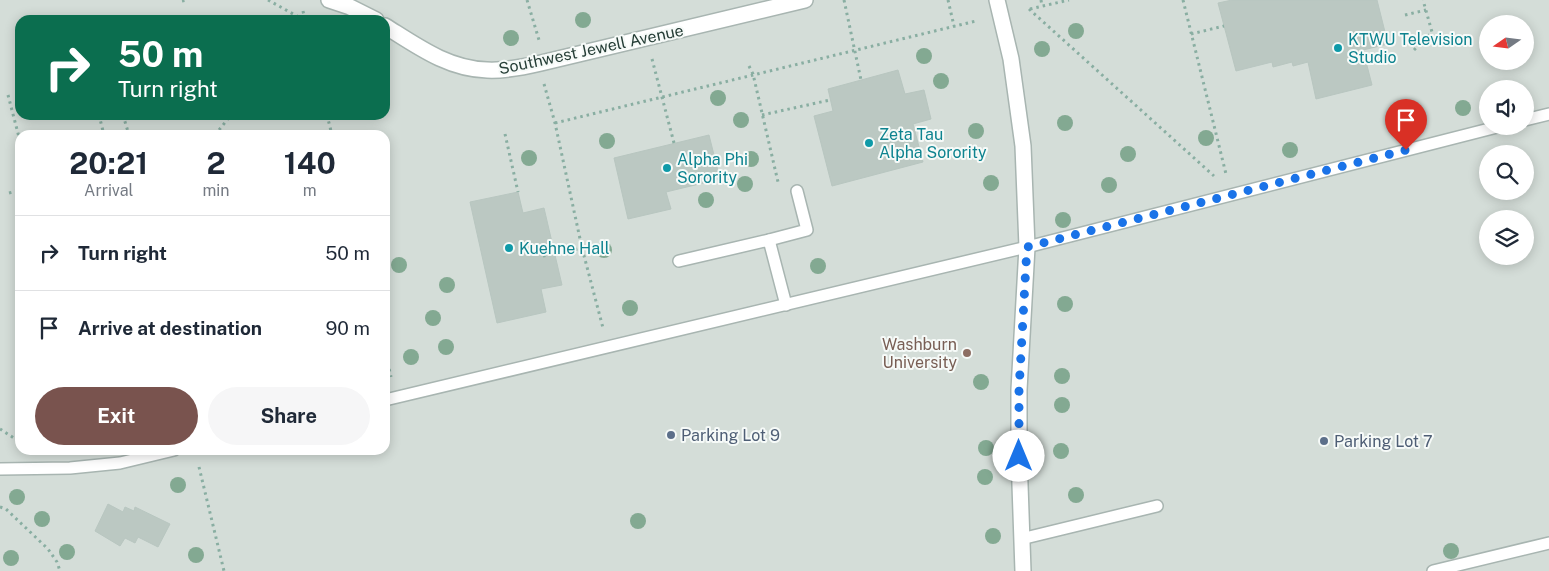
<!DOCTYPE html>
<html lang="en">
<head>
<meta charset="utf-8">
<style>
	:root { --surface:#fff; --page:#f6f6f7; --text:#1f2937; --muted:#747a83; --line:#e0e1e3; --accent:#79534e }
	body { margin:0; font-family:"Public Sans",sans-serif; background:var(--page); color:var(--text); height:100vh; display:flex; flex-direction:column; font-size:19px; white-space:nowrap }
	* { box-sizing:border-box; margin:0 }
	p { font-size:16px; color:var(--muted) }
	.icon { flex:none; width:28px; height:28px; fill:none; stroke:currentColor; stroke-width:2; stroke-linecap:round; stroke-linejoin:round }
	.map { position:relative; flex:1; overflow:hidden }
	.details { position:absolute; left:15px; top:130px; width:375px; height:325px; display:flex; flex-direction:column; background:var(--surface); border-radius:15px; box-shadow:0 2px 12px #0003 }
	.details>* { flex:none }
	.top-card { position:absolute; left:15px; top:15px; width:375px; height:105px; border-radius:15px; box-shadow:0 2px 12px #0003; background:#0b6e4f; color:#fff; overflow:hidden }
	.needle { width:32px; rotate:256deg }
	.fabs { position:absolute; left:1479px; top:15px; display:grid; gap:10px }
	.fabs a { display:grid; place-items:center; width:55px; height:55px; border-radius:50%; background:var(--surface); box-shadow:0 2px 12px #0003; font-size:25px }
	.pin { position:absolute; display:grid; place-items:center; width:42px; height:42px; color:#fff; margin:-51px -21px; border-radius:50% 50% 50% 0; rotate:-45deg; box-shadow:0 0 5px #0007 }
	.pin .icon { rotate:45deg }
	.me { position:absolute; width:55px; margin:-28px; rotate:0deg; stroke-linejoin:round; filter:drop-shadow(0 0 4px #0008) }
	.turn { display:flex; align-items:center; gap:18px; height:105px; padding:0 20px; font-size:22px }
	.turn .icon { width:65px; height:65px; stroke-width:2.5 }
	.turn b { display:block; font-size:35px; line-height:42px }
	.eta { display:flex; justify-content:space-evenly; align-items:center; height:85px; text-align:center }
	.eta b { font-size:30px; font-weight:700; line-height:35px }
	.button { display:flex; gap:10px; margin-top:auto; padding:10px 20px }
	.button a { flex:1; height:58px; border-radius:30px; background:var(--accent); color:#fff; font-size:20px; font-weight:700; line-height:58px; text-align:center }
	.button a+a { background:var(--page); color:var(--text) }
	ul { padding:0; list-style:none }
	li { display:flex; align-items:center; gap:15px; height:75px; padding:0 20px; border-top:1px solid var(--line) }
	li div { flex:1 }
	li b { display:block; font-size:19px }
	li em { font-style:normal }
	.map>svg:first-child { display:block }
</style>
</head>
<body>
<div class="map">
<svg width="1549" height="571" viewBox="0 0 1549 571">
	<rect width="100%" height="100%" fill="#e5edea"/>
	<path fill="#d4ddd8" fill-rule="evenodd" d="M 0,0 L 1549,0 L 1549,571 L 0,571 ZM 20,20 L 385,20 L 385,115 L 20,115 ZM 1488,24 L 1525,24 L 1525,61 L 1488,61 ZM 1488,89 L 1525,89 L 1525,126 L 1488,126 ZM 20,135 L 385,135 L 385,450 L 20,450 ZM 1488,154 L 1525,154 L 1525,191 L 1488,191 ZM 1488,219 L 1525,219 L 1525,256 L 1488,256 Z"/>
	<g fill="#bbc8c2" stroke="#b8c6c0">
		<path d="M 1232,0 L 1377,0 L 1388,44 L 1363,50 L 1372,85 L 1316,99 L 1308,62 L 1293,66 L 1292,62 L 1273,67 L 1272,62 L 1236,71 L 1218,3 Z"/>
		<path d="M 898,70 L 905,94 L 924,90 L 931,119 L 913,124 L 923,162 L 832,186 L 814,116 L 833,111 L 828,89 Z"/>
		<path d="M 709,135 L 720,179 L 666,192 L 671,209 L 628,219 L 614,158 Z"/>
		<path d="M 518,192 L 523,213 L 544,208 L 562,285 L 541,289 L 546,312 L 497,323 L 470,202 Z"/>
		<path d="M 108,504 L 123,512 L 125,507 L 134,511 L 135,507 L 170,524 L 158,547 L 138,537 L 135,543 L 125,538 L 120,546 L 95,531 Z"/>
	</g>
	<g fill="none" stroke-linecap="round" stroke-linejoin="round">
		<g stroke="#a8b5b1" stroke-width="14">
			<g id="lane">
				<path d="M 1525,120 L 1549,114"/>
				<path d="M 769,240 L 807,230 L 797,191"/>
				<path d="M 679,261 L 769,240 L 786,305"/>
				<path d="M 385,400 L 1027,247 L 1501,126"/>
				<path d="M 0,469 L 70,468 L 120,463 L 174,450"/>
				<path d="M 1021,539 L 1157,506"/>
				<path d="M 1433,571 L 1549,543"/>
			</g>
		</g>
		<g stroke="#a8b5b1" stroke-width="18">
			<g id="street">
				<path d="M 329,0 L 350,7 L 376,20"/>
				<path d="M 997,0 L 1011,59 L 1023,146 L 1027,247 L 1019,390 L 1019,456 L 1023,571"/>
				<path d="M 385,26 C 417,46 448,69 487,70 C 505,71 524,67 541,63 L 805,0"/>
			</g>
		</g>
		<g stroke="#89aea2" stroke-width="3" stroke-dasharray="2.5 4" stroke-linecap="butt">
			<path d="M 268,0 L 304,20"/>
			<path d="M 527,0 L 539,40"/>
			<path d="M 844,0 L 861,80"/>
			<path d="M 948,0 L 954,26"/>
			<path d="M 1041,0 L 1042,6"/>
			<path d="M 1183,0 L 1226,174"/>
			<path d="M 182,1 L 187,0"/>
			<path d="M 1029,9 L 1214,176"/>
			<path d="M 1030,9 L 1069,0"/>
			<path d="M 303,11 L 305,20"/>
			<path d="M 1405,15 L 1426,10"/>
			<path d="M 1191,34 L 1224,26"/>
			<path d="M 1414,50 L 1432,32 L 1423,0"/>
			<path d="M 652,59 L 674,143"/>
			<path d="M 749,66 L 753,74 L 778,182"/>
			<path d="M 544,84 L 555,123 L 582,248 L 603,328"/>
			<path d="M 8,95 L 20,141"/>
			<path d="M 99,115 L 104,135"/>
			<path d="M 123,115 L 129,135"/>
			<path d="M 327,115 L 332,135"/>
			<path d="M 762,115 L 830,100"/>
			<path d="M 555,123 L 976,21"/>
			<path d="M 505,134 L 518,192"/>
			<path d="M 215,135 L 231,115"/>
			<path d="M 9,193 L 20,190"/>
			<path d="M 543,256 L 582,248"/>
			<path d="M 385,350 L 391,377"/>
			<path d="M 0,429 L 20,442"/>
			<path d="M 199,467 L 224,571"/>
			<path d="M 0,507 L 6,509 L 48,549 L 57,562 L 60,571"/>
		</g>
		<use href="#lane" stroke="#fff" stroke-width="11"/>
		<use href="#street" stroke="#fff" stroke-width="15"/>
	</g>
	<g fill="#83a992">
		<circle cx="583" cy="20" r="8"/>
		<circle cx="1076" cy="31" r="8"/>
		<circle cx="511" cy="38" r="8"/>
		<circle cx="1042" cy="49" r="8"/>
		<circle cx="924" cy="56" r="8"/>
		<circle cx="941" cy="81" r="8"/>
		<circle cx="718" cy="98" r="8"/>
		<circle cx="1463" cy="108" r="8"/>
		<circle cx="741" cy="120" r="8"/>
		<circle cx="1065" cy="123" r="8"/>
		<circle cx="976" cy="131" r="8"/>
		<circle cx="1206" cy="138" r="8"/>
		<circle cx="607" cy="141" r="8"/>
		<circle cx="1290" cy="150" r="8"/>
		<circle cx="1128" cy="154" r="8"/>
		<circle cx="529" cy="158" r="8"/>
		<circle cx="751" cy="159" r="8"/>
		<circle cx="991" cy="183" r="8"/>
		<circle cx="745" cy="184" r="8"/>
		<circle cx="1109" cy="185" r="8"/>
		<circle cx="706" cy="200" r="8"/>
		<circle cx="1063" cy="220" r="8"/>
		<circle cx="604" cy="250" r="8"/>
		<circle cx="399" cy="265" r="8"/>
		<circle cx="818" cy="266" r="8"/>
		<circle cx="447" cy="285" r="8"/>
		<circle cx="1065" cy="304" r="8"/>
		<circle cx="630" cy="308" r="8"/>
		<circle cx="433" cy="318" r="8"/>
		<circle cx="446" cy="347" r="8"/>
		<circle cx="411" cy="357" r="8"/>
		<circle cx="1062" cy="376" r="8"/>
		<circle cx="981" cy="382" r="8"/>
		<circle cx="1062" cy="405" r="8"/>
		<circle cx="986" cy="448" r="8"/>
		<circle cx="1061" cy="451" r="8"/>
		<circle cx="985" cy="477" r="8"/>
		<circle cx="178" cy="485" r="8"/>
		<circle cx="1076" cy="495" r="8"/>
		<circle cx="17" cy="497" r="8"/>
		<circle cx="42" cy="519" r="8"/>
		<circle cx="638" cy="521" r="8"/>
		<circle cx="993" cy="536" r="8"/>
		<circle cx="1451" cy="551" r="8"/>
		<circle cx="67" cy="552" r="8"/>
		<circle cx="196" cy="555" r="8"/>
		<circle cx="11" cy="558" r="8"/>
	</g>
	<g fill="none" stroke-linecap="round" stroke-linejoin="round">
		<path stroke="#1a73e8" stroke-width="9" stroke-dasharray="0 16.2" d="M 1019,456 L 1019,390 L 1027,247 L 1406,150"/>
	</g>
	<g fill="#0f9aa8" stroke="#f6faf8" stroke-width="2">
		<circle cx="1338" cy="48" r="5"/>
		<circle cx="869" cy="143" r="5"/>
		<circle cx="667" cy="168" r="5"/>
		<circle cx="509" cy="248" r="5"/>
	</g>
	<circle fill="#8d6e63" stroke="#f6faf8" stroke-width="2" cx="967" cy="353" r="5"/>
	<g fill="#5c6f8a" stroke="#f6faf8" stroke-width="2">
		<circle cx="671" cy="435" r="5"/>
		<circle cx="1324" cy="441" r="5"/>
	</g>
	<g text-anchor="middle" stroke-width="4" stroke-linejoin="round" paint-order="stroke">
		<g font-size="16" fill="#0d838f" stroke="#f6faf8" text-anchor="start">
			<text x="1348" y="45">KTWU Television<tspan x="1348" dy="18">Studio</tspan></text>
			<text x="879" y="140">Zeta Tau<tspan x="879" dy="18">Alpha Sorority</tspan></text>
			<text x="677" y="165">Alpha Phi<tspan x="677" dy="18">Sorority</tspan></text>
			<text x="519" y="254">Kuehne Hall</text>
		</g>
		<g font-size="16" fill="#263e37" stroke="#f6faf8">
			<text transform="translate(591 49) rotate(-12)" y="6">Southwest Jewell Avenue</text>
		</g>
		<g font-size="16" fill="#785e54" stroke="#f6faf8" text-anchor="end">
			<text x="957" y="350">Washburn<tspan x="957" dy="18">University</tspan></text>
		</g>
		<g font-size="16" fill="#4e5e75" stroke="#f6faf8" text-anchor="start">
			<text x="681" y="441">Parking Lot 9</text>
			<text x="1334" y="447">Parking Lot 7</text>
		</g>
	</g>
</svg>
<div class="fabs">
<a><svg class="needle" viewBox="-14 -14 28 28"><path d="M0-13l5 13h-10z" fill="#e53935"/><path d="M0 13l5-13h-10z" fill="#747a83"/></svg></a>
<a><svg class="icon" aria-label="sound" viewBox="0 0 24 24"><path d="M4 9h4l5-4v14l-5-4H4zM17 9q2 3 0 6"/></svg></a>
<a><svg class="icon" aria-label="search" viewBox="0 0 24 24"><circle cx="10" cy="10" r="6"/><path d="M15 15l6 6"/></svg></a>
<a><svg class="icon" aria-label="layers" viewBox="0 0 24 24"><path d="M12 4l9 5-9 5-9-5zM3 14l9 5 9-5"/></svg></a>
</div>
<div class="pin" style="left:1406px;top:150px;background:#d93025"><svg class="icon" aria-label="arrive" viewBox="0 0 24 24"><path d="M6 21V4h12l-3 4 3 4H6"/></svg></div>
<svg class="me" style="left:1019px;top:456px" viewBox="-20 -20 40 40"><circle r="19" fill="#fff"/><path d="M0-13L10 11 0 6-10 11z" fill="#1a73e8"/></svg>
<div class="top-card">
<div class="turn"><svg class="icon" aria-label="right" viewBox="0 0 24 24"><path d="M7 20v-9h11M14 6l5 5-5 5"/></svg><div><b>50 m</b>Turn right</div></div>
</div>
<section class="details">
<div class="eta">
<div><b>20:21</b><p>Arrival</p></div>
<div><b>2</b><p>min</p></div>
<div><b>140</b><p>m</p></div>
</div>
<ul>
<li><svg class="icon" aria-label="right" viewBox="0 0 24 24"><path d="M7 20v-9h11M14 6l5 5-5 5"/></svg><div><b>Turn right</b></div><em>50 m</em></li>
<li><svg class="icon" aria-label="arrive" viewBox="0 0 24 24"><path d="M6 21V4h12l-3 4 3 4H6"/></svg><div><b>Arrive at destination</b></div><em>90 m</em></li>
</ul>
<div class="button"><a>Exit</a><a>Share</a></div>
</section>
</div>
</body>
</html>
